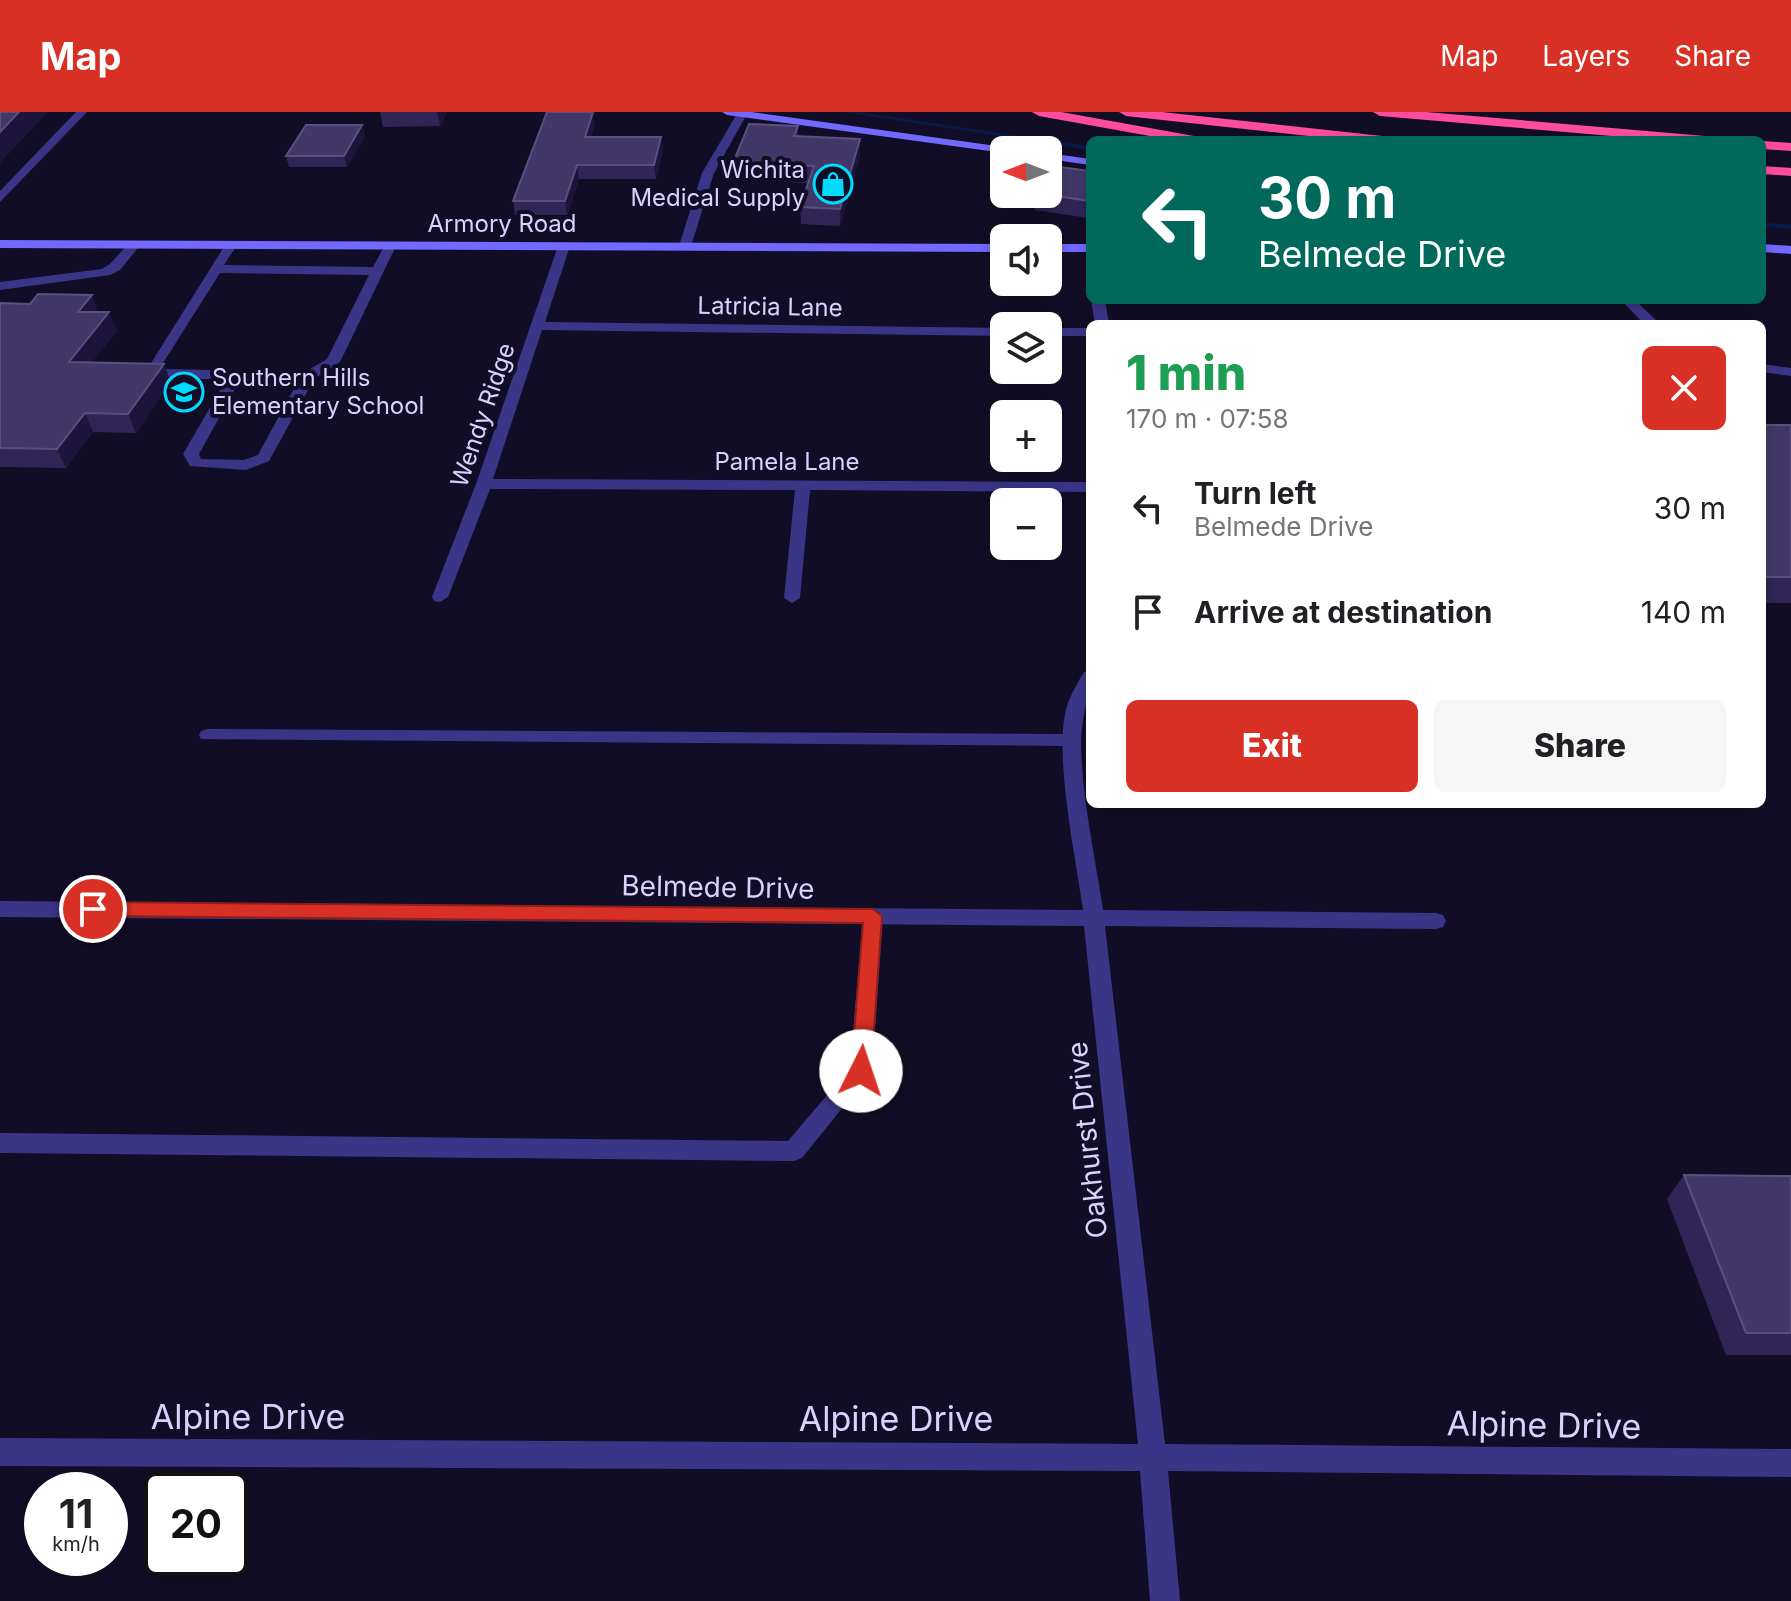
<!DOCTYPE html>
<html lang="en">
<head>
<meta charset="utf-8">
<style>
	:root { --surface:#fff; --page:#f6f6f6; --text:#202124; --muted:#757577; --accent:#d93025 }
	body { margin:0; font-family:Inter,sans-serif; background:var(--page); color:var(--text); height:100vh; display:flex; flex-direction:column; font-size:30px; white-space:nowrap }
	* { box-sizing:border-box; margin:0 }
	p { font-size:26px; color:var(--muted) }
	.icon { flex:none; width:44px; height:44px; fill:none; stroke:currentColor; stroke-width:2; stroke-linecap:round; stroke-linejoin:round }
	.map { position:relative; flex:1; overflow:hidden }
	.sheet { position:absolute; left:1086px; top:208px; width:680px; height:488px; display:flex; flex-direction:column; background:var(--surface); border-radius:12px; box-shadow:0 4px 12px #0003 }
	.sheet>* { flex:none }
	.hud { position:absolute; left:1086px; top:24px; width:680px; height:168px; border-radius:12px; box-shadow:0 4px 12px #0003; background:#00695c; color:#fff; overflow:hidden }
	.needle { width:52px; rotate:270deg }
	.controls { position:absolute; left:990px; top:24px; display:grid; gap:16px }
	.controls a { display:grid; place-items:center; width:72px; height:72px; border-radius:12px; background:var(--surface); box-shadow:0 4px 12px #0003; font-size:40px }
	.speed { position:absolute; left:24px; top:1360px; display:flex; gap:16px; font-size:40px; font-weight:700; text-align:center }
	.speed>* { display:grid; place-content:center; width:104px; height:104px; border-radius:50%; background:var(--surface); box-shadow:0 4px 12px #0003; line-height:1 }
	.speed small { font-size:20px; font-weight:400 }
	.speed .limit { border:4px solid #111; border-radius:12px; background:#fff; color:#111 }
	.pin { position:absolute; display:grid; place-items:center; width:68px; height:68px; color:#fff; margin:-34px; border:4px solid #fff; border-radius:50%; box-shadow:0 2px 8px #0007 }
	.me { position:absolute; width:88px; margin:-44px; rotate:4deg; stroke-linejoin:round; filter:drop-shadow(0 0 6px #0008) }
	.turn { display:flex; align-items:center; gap:28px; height:168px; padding:0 40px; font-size:36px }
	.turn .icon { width:104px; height:104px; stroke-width:2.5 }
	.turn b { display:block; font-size:56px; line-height:68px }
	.round { display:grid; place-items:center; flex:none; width:84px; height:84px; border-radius:12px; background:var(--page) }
	.headline { display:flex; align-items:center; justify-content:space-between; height:136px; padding:0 40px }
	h1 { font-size:48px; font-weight:800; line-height:60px; color:#1e9e55 }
	.action { display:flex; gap:16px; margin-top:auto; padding:16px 40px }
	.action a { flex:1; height:92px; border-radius:12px; background:var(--accent); color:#fff; font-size:32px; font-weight:800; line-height:92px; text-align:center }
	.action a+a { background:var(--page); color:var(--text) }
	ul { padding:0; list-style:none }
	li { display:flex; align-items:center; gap:24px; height:104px; padding:0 40px }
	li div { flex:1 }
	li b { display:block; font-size:30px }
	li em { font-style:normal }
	header { display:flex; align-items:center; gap:48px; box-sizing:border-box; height:112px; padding:0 40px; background:var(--accent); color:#fff }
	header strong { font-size:38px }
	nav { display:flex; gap:44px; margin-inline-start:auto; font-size:28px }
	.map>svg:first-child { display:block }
</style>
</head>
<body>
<header>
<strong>Map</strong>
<nav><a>Map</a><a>Layers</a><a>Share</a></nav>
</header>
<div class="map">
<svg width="1791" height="1489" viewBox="0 0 1791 1489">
	<rect width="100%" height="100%" fill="#120d26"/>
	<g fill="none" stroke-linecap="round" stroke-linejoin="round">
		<g fill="#061b46" fill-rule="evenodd">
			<path d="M 843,0 L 858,0 L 1090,34 L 1090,38 Z"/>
			<path d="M 1762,110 L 1791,113 L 1791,117 L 1762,114 Z"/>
		</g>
		<g fill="#3b3588" fill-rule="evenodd">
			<path d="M 76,0 L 87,0 L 0,90 L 0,79 Z"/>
			<path d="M 738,0 L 747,2 L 714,61 L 691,134 L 681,137 L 679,134 L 702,61 Z"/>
			<path d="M 131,129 L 141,132 L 120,158 L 110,163 L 0,178 L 0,170 L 102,157 L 110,152 Z"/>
			<path d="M 227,130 L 237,133 L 224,153 L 373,155 L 386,131 L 396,134 L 340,250 L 314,267 L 269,349 L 246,358 L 190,354 L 183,342 L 226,268 L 162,265 L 148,256 ZM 220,161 L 369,163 L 327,247 L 305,260 L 165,257 L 163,251 ZM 240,268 L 298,269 L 258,343 L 244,348 L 201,347 L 199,342 Z"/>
			<path d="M 1621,188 L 1635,188 L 1660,212 L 1644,212 Z"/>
			<path d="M 1762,252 L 1791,256 L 1791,264 L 1762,260 Z"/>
			<path d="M 208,617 L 1072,622 L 1081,628 L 1072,634 L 201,627 L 199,623 L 201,619 Z"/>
			<path d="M 873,796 L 880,798 L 883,804 L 872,959 L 802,1046 L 794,1049 L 0,1041 L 0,1021 L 788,1029 L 850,956 L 863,804 L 866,798 Z"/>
		</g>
		<g fill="#3b3588" fill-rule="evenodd">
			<path d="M 564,130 L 570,134 L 545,210 L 1004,216 L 1004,224 L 542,218 L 493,367 L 1090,370 L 1090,380 L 810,378 L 800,486 L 792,491 L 784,486 L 795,378 L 490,377 L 448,485 L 440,490 L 434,489 L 432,485 L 476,372 L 558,134 Z"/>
			<path d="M 1091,188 L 1105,188 L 1109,212 L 1095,212 Z"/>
			<rect x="1048" y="216" width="42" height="8"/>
			<path d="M 1090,558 C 1090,584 1081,606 1081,632 C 1082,687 1095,744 1103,798 L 1436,801 L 1443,803 L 1446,809 L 1443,815 L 1436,817 L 1105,814 L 1165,1332 L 1791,1337 L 1791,1365 L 1168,1359 L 1180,1489 L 1150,1489 L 1140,1359 L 0,1354 L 0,1326 L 1138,1332 L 1084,814 L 0,805 L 0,789 L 1083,798 C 1076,746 1053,641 1067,594 C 1071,582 1078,570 1084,560 Z"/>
		</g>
		<g fill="#7269ff" fill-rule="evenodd">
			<path d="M 722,0 L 751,0 L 1004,35 L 1010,38 L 1004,38 L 1004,41 L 727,3 Z"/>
			<path d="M 1048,41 L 1090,47 L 1090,53 L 1048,47 Z"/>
			<path d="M 0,128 L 1004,132 L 1004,140 L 0,136 Z"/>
			<rect x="1048" y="132" width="42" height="8"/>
			<path d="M 1762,132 L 1791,134 L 1791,142 L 1762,140 Z"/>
		</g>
		<g fill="#ff4d9d" fill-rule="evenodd">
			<path d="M 1032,0 L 1061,0 L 1194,24 L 1201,28 L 1172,28 L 1039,4 Z"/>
			<path d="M 1119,0 L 1162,0 L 1382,24 L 1389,28 L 1345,28 L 1126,4 Z"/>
			<path d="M 1373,0 L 1426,0 L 1705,24 L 1712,28 L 1658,28 L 1380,4 Z"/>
			<path d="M 1762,29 L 1791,31 L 1791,39 L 1762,37 Z"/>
			<path d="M 1762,54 L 1791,56 L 1791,64 L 1762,62 Z"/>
		</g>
	</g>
	<g fill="#302555">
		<path d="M 380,0 L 447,0 L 440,14 L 383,15 Z"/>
		<path d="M 362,13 L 365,24 L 347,55 L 289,55 L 286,44 Z"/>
		<path d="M 595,13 L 591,25 L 663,38 L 656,67 L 579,67 L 567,103 L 515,103 L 513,89 Z"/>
		<path d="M 798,14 L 798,25 L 860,44 L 840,114 L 801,112 L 800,95 L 808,71 L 735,68 L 733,51 Z"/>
		<path d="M 1090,59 L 1090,103 L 1088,106 L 1035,98 L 1036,82 L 1048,82 Z"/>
		<path d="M 0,191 L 99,200 L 117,219 L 91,250 L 171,270 L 136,321 L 93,320 L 66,356 L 0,355 Z"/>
		<rect x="1762" y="313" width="29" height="178"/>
		<path d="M 1684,1063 L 1791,1064 L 1791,1243 L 1726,1243 L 1667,1087 Z"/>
	</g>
	<g fill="#1c143a">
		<path d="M 19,0 L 48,0 L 0,51 L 0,20 Z"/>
		<path d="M 437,0 L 447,0 L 440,14 Z"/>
		<path d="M 593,0 L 595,13 L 587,38 L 585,25 Z"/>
		<path d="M 362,13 L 365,24 L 347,55 L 344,44 Z"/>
		<path d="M 661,25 L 663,38 L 656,67 L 654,53 Z"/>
		<path d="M 860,27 L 860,44 L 840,114 L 840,97 Z"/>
		<path d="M 577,53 L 579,67 L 567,103 L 565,89 Z"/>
		<path d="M 92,183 L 99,202 L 78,200 Z"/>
		<path d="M 109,200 L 117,219 L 77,269 L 69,250 Z"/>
		<path d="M 164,252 L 171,270 L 136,321 L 128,302 Z"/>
		<path d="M 85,301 L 93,320 L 66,356 L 57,337 Z"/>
	</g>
	<g fill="#423867" stroke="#5a507f" stroke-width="2">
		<path d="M 0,0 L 19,0 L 0,20 Z"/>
		<path d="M 547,0 L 593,0 L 585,25 L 661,25 L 654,53 L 577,53 L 565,89 L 513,89 Z"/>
		<path d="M 749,12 L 798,14 L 794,24 L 860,27 L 840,97 L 800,95 L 814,54 L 733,51 Z"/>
		<path d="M 306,13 L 362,13 L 344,44 L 286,44 Z"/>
		<path d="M 1053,54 L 1090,59 L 1090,89 L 1043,82 L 1048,82 L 1048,63 Z"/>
		<path d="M 38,182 L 92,183 L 78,200 L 109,200 L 69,250 L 164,252 L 128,302 L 85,301 L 57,337 L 0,336 L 0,191 L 30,192 Z"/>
		<rect x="1762" y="313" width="29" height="152"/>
		<path d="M 1684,1063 L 1791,1064 L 1791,1221 L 1746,1221 Z"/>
	</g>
	<path fill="#d93025" stroke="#8d1f18" stroke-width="2" d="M 93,790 L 873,797 L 882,804 L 871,959 L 868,965 L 861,967 L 854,965 L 851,959 L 863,811 L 93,804 L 84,797 Z"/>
	<defs>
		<g id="shop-ring" transform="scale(2)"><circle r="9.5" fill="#120d26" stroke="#00dcfd" stroke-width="1.5"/><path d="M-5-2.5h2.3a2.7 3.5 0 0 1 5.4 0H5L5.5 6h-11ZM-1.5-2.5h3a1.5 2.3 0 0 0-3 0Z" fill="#00dcfd"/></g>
		<g id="school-ring" transform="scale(2)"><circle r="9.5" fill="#120d26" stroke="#00dcfd" stroke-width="1.5"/><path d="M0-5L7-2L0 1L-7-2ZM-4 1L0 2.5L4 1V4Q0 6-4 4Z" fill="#00dcfd"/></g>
	</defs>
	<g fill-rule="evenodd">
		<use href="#shop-ring" x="833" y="72"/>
		<use href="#school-ring" x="184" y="280"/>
	</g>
	<g text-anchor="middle" stroke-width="8" stroke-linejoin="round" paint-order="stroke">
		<g font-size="24" fill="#d9d2ff" stroke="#120d26" text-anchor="end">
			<text x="805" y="66">Wichita<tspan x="805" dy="28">Medical Supply</tspan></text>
			<text x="212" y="274" text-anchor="start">Southern Hills<tspan x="212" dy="28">Elementary School</tspan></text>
		</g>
		<g font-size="24" fill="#d9d2ff" stroke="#120d26">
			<text x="502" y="120">Armory Road</text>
			<text transform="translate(770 195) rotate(1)" y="8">Latricia Lane</text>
			<text transform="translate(483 303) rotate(-71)" y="8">Wendy Ridge</text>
			<text x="787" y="358">Pamela Lane</text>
		</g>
		<g font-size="28" fill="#d9d2ff" stroke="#120d26">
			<text transform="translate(718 775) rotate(1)" y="10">Belmede Drive</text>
			<text transform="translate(1087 1028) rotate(-96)" y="10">Oakhurst Drive</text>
		</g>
		<g font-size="34" fill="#d9d2ff" stroke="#120d26">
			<text x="248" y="1317">Alpine Drive</text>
			<text x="896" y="1319">Alpine Drive</text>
			<text transform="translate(1544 1313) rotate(1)" y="12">Alpine Drive</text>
		</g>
	</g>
</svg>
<div class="controls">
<a><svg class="needle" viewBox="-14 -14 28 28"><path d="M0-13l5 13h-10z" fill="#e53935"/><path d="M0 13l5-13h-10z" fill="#757577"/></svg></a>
<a><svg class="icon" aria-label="sound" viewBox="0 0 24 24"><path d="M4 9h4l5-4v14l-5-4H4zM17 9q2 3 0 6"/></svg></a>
<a><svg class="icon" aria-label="layers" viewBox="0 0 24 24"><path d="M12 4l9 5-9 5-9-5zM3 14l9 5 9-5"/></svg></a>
<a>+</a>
<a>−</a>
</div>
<div class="speed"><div>11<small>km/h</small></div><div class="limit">20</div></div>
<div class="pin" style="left:93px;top:797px;background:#d93025"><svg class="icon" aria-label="arrive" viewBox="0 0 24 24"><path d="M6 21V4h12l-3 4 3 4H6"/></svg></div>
<svg class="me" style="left:861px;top:959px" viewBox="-20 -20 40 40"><circle r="19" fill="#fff"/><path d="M0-13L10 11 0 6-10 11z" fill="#d93025"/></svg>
<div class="hud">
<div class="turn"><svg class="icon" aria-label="left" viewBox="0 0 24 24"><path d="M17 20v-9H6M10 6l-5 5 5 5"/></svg><div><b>30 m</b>Belmede Drive</div></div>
</div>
<section class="sheet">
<div class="headline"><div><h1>1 min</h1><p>170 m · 07:58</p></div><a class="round" style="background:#d93025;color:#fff"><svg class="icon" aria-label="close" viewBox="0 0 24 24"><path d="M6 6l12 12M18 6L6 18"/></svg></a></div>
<ul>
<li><svg class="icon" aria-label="left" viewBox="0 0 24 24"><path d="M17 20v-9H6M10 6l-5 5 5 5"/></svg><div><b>Turn left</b><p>Belmede Drive</p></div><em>30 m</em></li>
<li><svg class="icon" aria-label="arrive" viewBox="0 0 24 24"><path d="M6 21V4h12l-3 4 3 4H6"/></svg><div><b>Arrive at destination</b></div><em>140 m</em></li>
</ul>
<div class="action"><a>Exit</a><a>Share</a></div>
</section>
</div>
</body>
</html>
